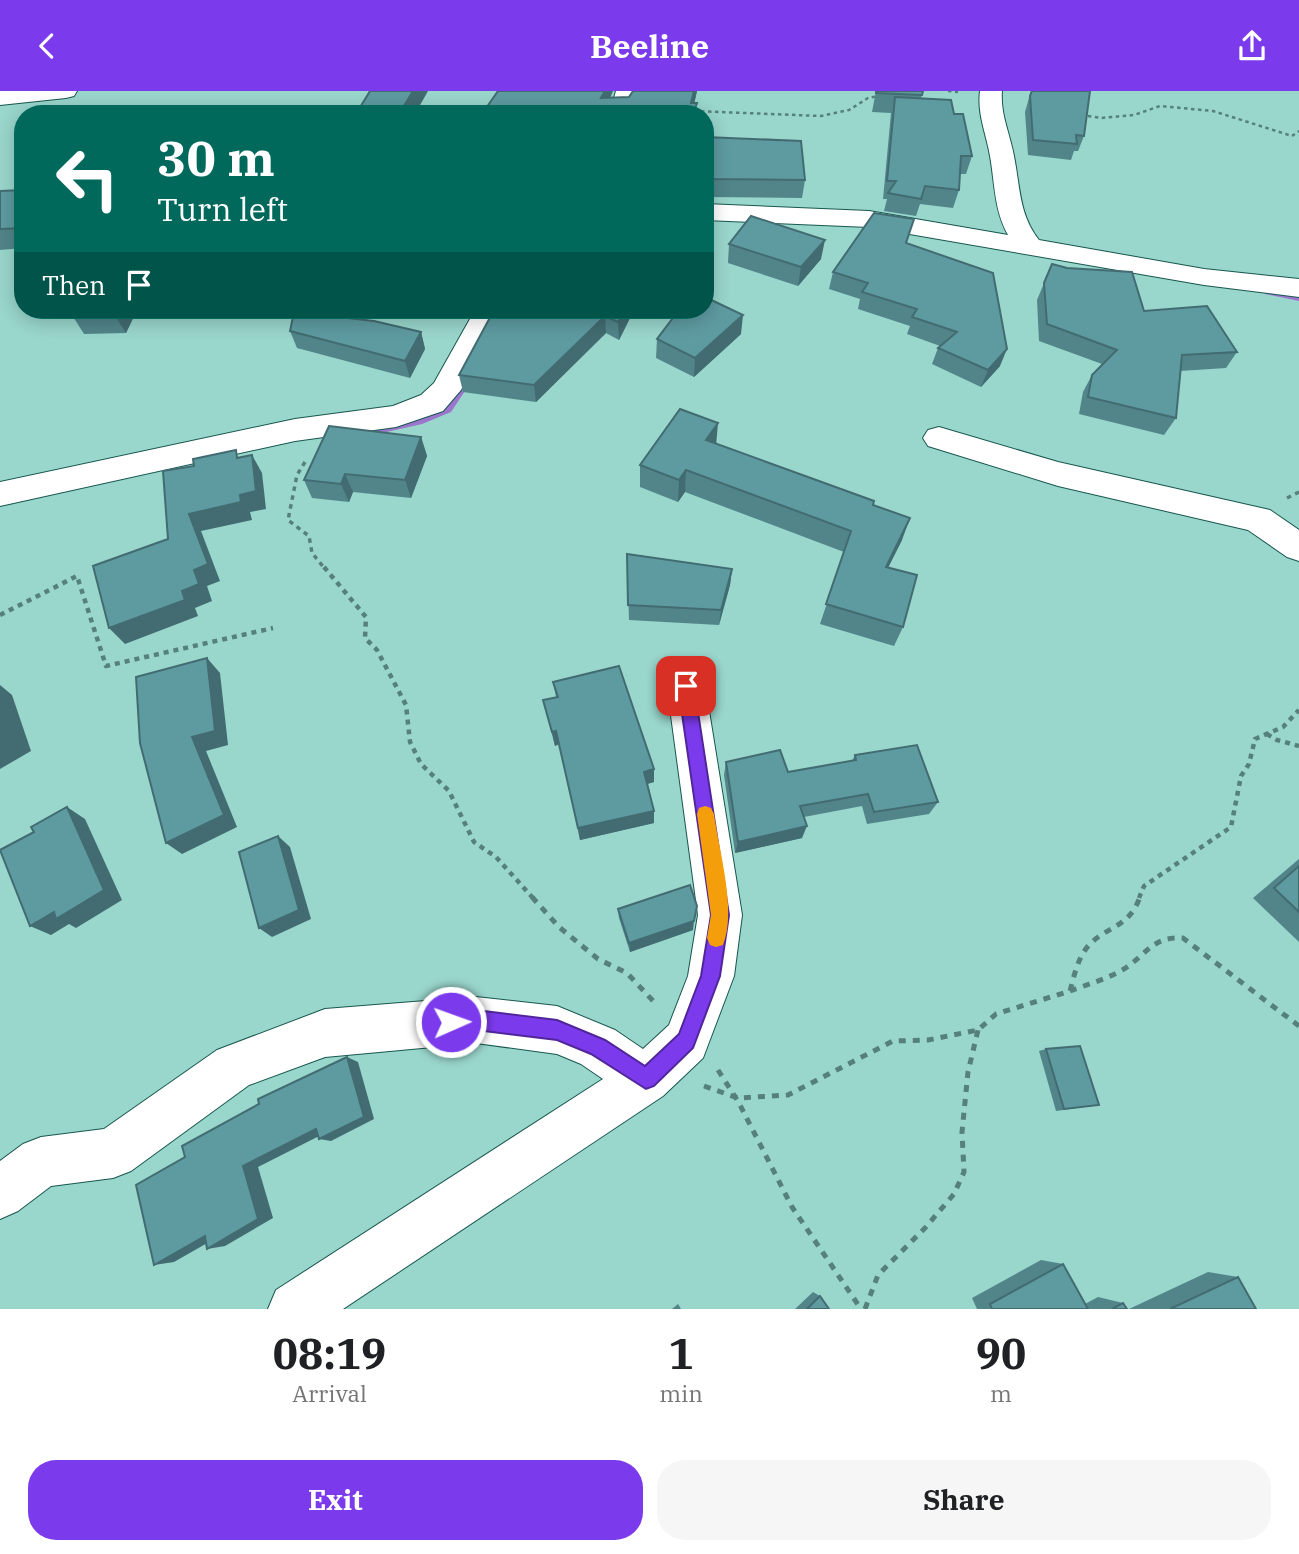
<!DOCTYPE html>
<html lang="en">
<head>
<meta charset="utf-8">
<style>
	:root { --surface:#fff; --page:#f6f6f6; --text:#202124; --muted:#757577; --accent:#7c3aed }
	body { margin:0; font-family:"IBM Plex Serif",serif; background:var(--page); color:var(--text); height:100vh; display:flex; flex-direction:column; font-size:26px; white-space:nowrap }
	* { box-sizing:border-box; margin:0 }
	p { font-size:23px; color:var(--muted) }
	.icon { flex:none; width:38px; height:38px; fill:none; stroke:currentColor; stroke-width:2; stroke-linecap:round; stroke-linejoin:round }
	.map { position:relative; height:1218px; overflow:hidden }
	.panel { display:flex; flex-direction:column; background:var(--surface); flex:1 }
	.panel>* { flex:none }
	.guide { position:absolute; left:14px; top:14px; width:700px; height:214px; border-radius:28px; box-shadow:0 4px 18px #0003; background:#00695c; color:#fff; overflow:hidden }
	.pin { position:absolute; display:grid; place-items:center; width:60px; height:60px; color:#fff; margin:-30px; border-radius:14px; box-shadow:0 4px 10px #0006 }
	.me { position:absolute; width:77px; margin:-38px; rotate:88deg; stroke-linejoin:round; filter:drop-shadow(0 0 5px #0008) }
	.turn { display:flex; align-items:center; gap:24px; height:147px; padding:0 28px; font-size:32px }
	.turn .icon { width:91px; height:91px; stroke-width:2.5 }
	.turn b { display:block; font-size:49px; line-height:60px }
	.then { display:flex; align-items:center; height:66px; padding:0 28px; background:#0003; gap:14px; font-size:26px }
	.eta { display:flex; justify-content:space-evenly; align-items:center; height:119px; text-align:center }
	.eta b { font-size:42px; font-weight:700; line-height:49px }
	.action { display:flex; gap:14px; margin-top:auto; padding:14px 28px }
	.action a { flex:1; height:80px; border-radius:28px; background:var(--accent); color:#fff; font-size:28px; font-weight:700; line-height:80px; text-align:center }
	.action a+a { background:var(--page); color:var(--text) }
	header { display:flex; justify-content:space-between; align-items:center; height:91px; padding:0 28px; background:var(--accent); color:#fff; font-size:32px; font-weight:700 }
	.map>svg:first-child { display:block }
</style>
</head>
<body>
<header><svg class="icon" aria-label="back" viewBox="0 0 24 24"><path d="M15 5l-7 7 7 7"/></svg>Beeline<svg class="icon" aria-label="share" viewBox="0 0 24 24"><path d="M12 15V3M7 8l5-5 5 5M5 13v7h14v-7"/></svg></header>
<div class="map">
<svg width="1299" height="1218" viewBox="0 0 1299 1218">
	<rect width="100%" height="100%" fill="#99d6cc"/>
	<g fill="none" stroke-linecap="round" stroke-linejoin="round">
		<g fill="#9c76cd" fill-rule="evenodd">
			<path d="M 1268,198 L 1299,204 L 1299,210 L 1265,203 L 1265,199 Z"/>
			<path d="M 470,282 L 475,285 L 451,321 L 422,333 L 360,347 L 355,343 L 360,339 L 420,327 L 445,317 L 467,283 Z"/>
		</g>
		<g stroke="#17574f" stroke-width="2">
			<g id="minor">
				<path d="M 0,0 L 77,0 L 74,5 L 66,7 L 0,14 Z"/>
				<path d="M 616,0 L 638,0 L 635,11 L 627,23 L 604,23 L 613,10 Z"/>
				<path d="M 980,0 L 1002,0 C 1000,23 1010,43 1014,65 C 1020,95 1019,124 1039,149 L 1204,178 L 1299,188 L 1299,206 L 1204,194 L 869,136 L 705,129 L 705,113 L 869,120 L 1008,144 C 994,119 995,93 990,65 C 986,42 977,23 980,0 Z"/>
				<path d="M 475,219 L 503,219 L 461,299 L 443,320 L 396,336 L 295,350 L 0,415 L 0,391 L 295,328 L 393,315 L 421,304 L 434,292 Z"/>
				<path d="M 939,336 L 1058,371 L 1270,419 L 1299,439 L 1299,470 L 1287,466 L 1248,439 L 1058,395 L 928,355 L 923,347 L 928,339 Z"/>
				<path d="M 686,579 L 699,583 L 705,595 L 742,824 L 734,885 L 703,967 L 663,1005 L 343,1218 L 268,1218 L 276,1199 L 603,988 L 581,973 L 557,963 L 476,952 L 325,966 L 249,994 L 131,1080 L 113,1087 L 51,1095 L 18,1120 L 0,1128 L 0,1070 L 23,1053 L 41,1046 L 104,1038 L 217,959 L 325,918 L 476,906 L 557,915 L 615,939 L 643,958 L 669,934 L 688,885 L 698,824 L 667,595 L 673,583 Z"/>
			</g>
		</g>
		<g stroke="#56817a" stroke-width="2.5" stroke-dasharray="3.5 3.5" stroke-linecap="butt">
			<path d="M 948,0 L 958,1"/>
			<path d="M 694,20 L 821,25 L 849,19 L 868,7 L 879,5"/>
			<path d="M 1081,24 L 1101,27 L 1134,24 L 1160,15 L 1213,20 L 1292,45 L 1299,40"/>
		</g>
		<g stroke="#56817a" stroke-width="3.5" stroke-dasharray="4.5 4.5" stroke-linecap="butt">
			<path d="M 305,371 L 297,384 L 288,429 L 309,445 L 312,462 L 325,478"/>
			<path d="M 1287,407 L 1299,401"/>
		</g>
		<g stroke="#56817a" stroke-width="4.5" stroke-dasharray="5 5" stroke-linecap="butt">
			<path d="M 324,476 L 366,526 L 365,547 L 377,559 L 406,614 L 410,651 L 421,673 L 449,700 L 474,751 L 496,766 L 533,807"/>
			<path d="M 0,524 L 77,485 L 106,575 L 273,537"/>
			<path d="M 1267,643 L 1277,649 L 1299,655"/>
			<path d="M 1139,807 L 1144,795 L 1231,736 L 1241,685 L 1249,673 L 1255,648 L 1283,636 L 1299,619"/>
		</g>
		<g stroke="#56817a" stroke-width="5" stroke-dasharray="7 7" stroke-linecap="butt">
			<path d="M 532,806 L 559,836 L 598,868 L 627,882 L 655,912"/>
			<path d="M 1070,900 C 1088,893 1111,887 1127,876 C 1147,862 1154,845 1183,847 L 1299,935"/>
			<path d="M 718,979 L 739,1012 L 792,1116 L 861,1218"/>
			<path d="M 704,995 L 738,1007 L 788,1004 L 893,950 L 928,949 L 978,939 L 996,923 L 1070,900 C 1074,885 1078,866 1089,854 C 1108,834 1128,838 1140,806"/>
			<path d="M 865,1218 L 878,1184 L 925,1137 L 954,1103 L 964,1081 L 962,1041 L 968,981 L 978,939"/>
		</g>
		<use href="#minor" fill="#fff" fill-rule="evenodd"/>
	</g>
	<g fill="#51858a">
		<path d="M 697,0 L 694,12 L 696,23 L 482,23 L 610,7 L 629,6 Z"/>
		<path d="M 876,0 L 923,0 L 921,7 L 954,23 L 972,65 L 966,83 L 960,83 L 959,99 L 953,117 L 920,113 L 916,125 L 884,120 L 887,108 L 883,108 L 891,22 L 872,21 Z"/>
		<path d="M 1031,0 L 1090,0 L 1084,45 L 1078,60 L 1074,60 L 1071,69 L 1028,64 L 1025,21 Z"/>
		<path d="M 705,46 L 805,89 L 802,107 L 705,106 Z"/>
		<path d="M 23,99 L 23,157 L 0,159 L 0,100 Z"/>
		<path d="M 729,153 L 821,168 L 798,195 L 728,172 Z"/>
		<path d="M 907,153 L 1000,275 L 981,296 L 932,273 L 938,257 L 940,255 L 907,243 L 910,235 L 858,218 L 860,208 L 829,198 L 833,181 Z"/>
		<path d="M 1052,173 L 1144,220 L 1237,261 L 1226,277 L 1180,280 L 1176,327 L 1164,344 L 1079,323 L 1083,301 L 1092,284 L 1102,273 L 1039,250 L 1037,209 Z"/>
		<path d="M 137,219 L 126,242 L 84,243 L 72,224 Z"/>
		<path d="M 494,219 L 634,219 L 619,249 L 606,242 L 536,311 L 463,301 L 459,284 Z"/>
		<path d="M 290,240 L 421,241 L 425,258 L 410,287 L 297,257 Z"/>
		<path d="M 741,243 L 694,286 L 656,267 L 657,248 Z"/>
		<path d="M 421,346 L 427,365 L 411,407 L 353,401 L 349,411 L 312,407 L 304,389 Z"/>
		<path d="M 716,353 L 873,414 L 902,449 L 888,476 L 903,536 L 894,555 L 820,533 L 844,461 L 685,401 L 678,411 L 640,396 L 640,374 Z"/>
		<path d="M 627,463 L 732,478 L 730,494 L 719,534 L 629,529 Z"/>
		<path d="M 553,591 L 654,678 L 654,691 L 648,693 L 654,720 L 654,732 L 580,749 L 559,653 L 555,655 L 543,609 L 556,606 Z"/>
		<path d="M 855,664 L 938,711 L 929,723 L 867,733 L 862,715 L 804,726 L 802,747 L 735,762 L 724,684 L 726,671 L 788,681 L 852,670 Z"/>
		<path d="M 1299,768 L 1299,851 L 1253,807 Z"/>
		<path d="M 618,818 L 693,839 L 630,861 L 619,827 Z"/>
		<path d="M 1046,958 L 1099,1014 L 1056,1020 L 1039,960 Z"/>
		<path d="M 1041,1169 L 1063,1173 L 1085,1213 L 1098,1206 L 1123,1212 L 1127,1218 L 977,1218 L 972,1207 Z"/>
		<path d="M 1208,1181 L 1238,1186 L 1256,1218 L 1129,1218 Z"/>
		<path d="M 813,1201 L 820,1205 L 829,1218 L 795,1218 Z"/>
		<path d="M 678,1213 L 681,1218 L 672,1218 Z"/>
	</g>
	<g fill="#426c71">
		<path d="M 413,0 L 428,0 L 415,23 L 399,23 Z"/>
		<path d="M 605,0 L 613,0 L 603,23 L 601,7 Z"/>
		<path d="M 694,0 L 697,0 L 692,23 L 691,12 Z"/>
		<path d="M 825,149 L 821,168 L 798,195 L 801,176 Z"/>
		<path d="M 116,219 L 137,219 L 126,242 L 114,223 Z"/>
		<path d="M 625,219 L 634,219 L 619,249 L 618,231 Z"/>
		<path d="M 743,224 L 741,243 L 694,286 L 695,267 Z"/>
		<path d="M 605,225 L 606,242 L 536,311 L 534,294 Z"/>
		<path d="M 421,241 L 425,258 L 410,287 L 405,270 Z"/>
		<path d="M 1007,258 L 1000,275 L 981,296 L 988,279 Z"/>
		<path d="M 718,332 L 716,355 L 706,349 Z"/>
		<path d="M 421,346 L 427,365 L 411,407 L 405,389 Z"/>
		<path d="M 252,364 L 262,382 L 266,418 L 250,421 L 252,429 L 201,440 L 220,490 L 207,495 L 212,510 L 195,517 L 198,525 L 125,553 L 109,537 L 182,500 L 194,479 L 189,423 L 240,404 Z"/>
		<path d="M 686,379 L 685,401 L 678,411 L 679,389 Z"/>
		<path d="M 345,383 L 353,401 L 349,411 L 341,393 Z"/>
		<path d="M 910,427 L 902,449 L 878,497 L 886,476 Z"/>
		<path d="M 732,478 L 730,494 L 719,534 L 721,519 Z"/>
		<path d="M 207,567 L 220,582 L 228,654 L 206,660 L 237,736 L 182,763 L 166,752 L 192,646 Z"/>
		<path d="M 0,594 L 12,604 L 31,660 L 0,678 Z"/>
		<path d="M 556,640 L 559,653 L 555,655 L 552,641 Z"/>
		<path d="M 654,678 L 654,691 L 645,693 L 644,681 Z"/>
		<path d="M 67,716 L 85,728 L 122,809 L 76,837 L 69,833 L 51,844 L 30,835 Z"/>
		<path d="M 654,720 L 654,732 L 580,749 L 578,737 Z"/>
		<path d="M 807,735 L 802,747 L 735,762 L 738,751 Z"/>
		<path d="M 278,745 L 290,756 L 311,828 L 272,846 L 259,837 Z"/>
		<path d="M 694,830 L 693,839 L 630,861 L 629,852 Z"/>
		<path d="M 347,966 L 358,971 L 374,1028 L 331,1050 L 319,1048 Z"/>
		<path d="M 316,1038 L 329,1040 L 258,1076 L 273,1127 L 225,1155 L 207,1158 L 243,1075 Z"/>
		<path d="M 223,1143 L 174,1171 L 154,1174 L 205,1145 Z"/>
	</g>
	<g fill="#5e9ba1" stroke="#426c71" stroke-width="2">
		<path d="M 370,0 L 413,0 L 399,23 L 356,23 Z"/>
		<path d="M 498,0 L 605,0 L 601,7 L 629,6 L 633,0 L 694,0 L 691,12 L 697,12 L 693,23 L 585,23 L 555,19 L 552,23 L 482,23 Z"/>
		<path d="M 876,0 L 923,0 L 922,4 L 876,2 Z"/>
		<path d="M 1032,0 L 1090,0 L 1084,45 L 1076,44 L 1077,53 L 1033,49 L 1030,5 Z"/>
		<path d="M 895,6 L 951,9 L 954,23 L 963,23 L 972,65 L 961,65 L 959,99 L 925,95 L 921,108 L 888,102 L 896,90 L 887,90 Z"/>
		<path d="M 705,46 L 801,50 L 805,89 L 705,88 Z"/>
		<path d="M 23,99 L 23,137 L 0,138 L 0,100 Z"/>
		<path d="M 874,122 L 914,128 L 906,152 L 993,182 L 1007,258 L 988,279 L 938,257 L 957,241 L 912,226 L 917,218 L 862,201 L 868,192 L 833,181 Z"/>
		<path d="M 751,125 L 825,149 L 801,176 L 729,153 Z"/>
		<path d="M 1052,173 L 1067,177 L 1132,181 L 1144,220 L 1207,215 L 1237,261 L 1182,264 L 1176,327 L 1088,306 L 1092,284 L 1117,259 L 1047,233 L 1044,192 Z"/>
		<path d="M 705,206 L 743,224 L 695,267 L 657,248 L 679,219 L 705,219 Z"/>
		<path d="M 74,219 L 116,219 L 114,223 L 72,224 Z"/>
		<path d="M 494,219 L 625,219 L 618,231 L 605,225 L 534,294 L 459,284 Z"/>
		<path d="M 294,221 L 374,230 L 421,241 L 405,270 L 290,240 Z"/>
		<path d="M 680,318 L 718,332 L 706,349 L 874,410 L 873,414 L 910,427 L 886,476 L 917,484 L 903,536 L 826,513 L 851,440 L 686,379 L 679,389 L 640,374 Z"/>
		<path d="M 329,335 L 421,346 L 405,389 L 345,383 L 341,393 L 304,389 Z"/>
		<path d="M 236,359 L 237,367 L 252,364 L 256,400 L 240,404 L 241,411 L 189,423 L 208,473 L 194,479 L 199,493 L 182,500 L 185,509 L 109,537 L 93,475 L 168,448 L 163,380 L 194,375 L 193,368 Z"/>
		<path d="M 627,463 L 732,478 L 721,519 L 628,514 Z"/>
		<path d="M 207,567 L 215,640 L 192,646 L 224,724 L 166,752 L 140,652 L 136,586 Z"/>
		<path d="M 619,575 L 654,678 L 644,681 L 654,720 L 578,737 L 556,640 L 552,641 L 543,609 L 558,606 L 553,591 Z"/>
		<path d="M 917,654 L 938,711 L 874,721 L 868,703 L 800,715 L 807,735 L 738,751 L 726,671 L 780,659 L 788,681 L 856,669 L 855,664 Z"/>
		<path d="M 67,716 L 104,799 L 56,828 L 54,821 L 30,835 L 0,759 L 34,741 L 31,736 Z"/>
		<path d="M 278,745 L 299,819 L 259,837 L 239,761 Z"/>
		<path d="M 1299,775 L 1299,821 L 1274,797 Z"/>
		<path d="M 690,794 L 697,815 L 694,830 L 629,852 L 618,818 Z"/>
		<path d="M 1080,955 L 1099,1014 L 1064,1018 L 1046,958 Z"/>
		<path d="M 347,966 L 364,1026 L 319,1048 L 316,1038 L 243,1075 L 258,1128 L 207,1158 L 205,1145 L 154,1174 L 136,1094 L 185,1066 L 182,1055 L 259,1013 L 258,1008 Z"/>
		<path d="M 1063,1173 L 1088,1218 L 992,1218 L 990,1213 Z"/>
		<path d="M 1238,1186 L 1256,1218 L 1170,1218 Z"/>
		<path d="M 820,1205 L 829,1218 L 807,1218 Z"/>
		<path d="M 1123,1212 L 1127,1218 L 1112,1218 Z"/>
	</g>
	<path fill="#7c3aed" stroke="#51269a" stroke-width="2" d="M 686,588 L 692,590 L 694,595 L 729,824 L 720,885 L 693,957 L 654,995 L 646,998 L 591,963 L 557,949 L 476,939 L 451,941 L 444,938 L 441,931 L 444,924 L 476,919 L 557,929 L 605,949 L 645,975 L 679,943 L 701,885 L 711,824 L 678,595 L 681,590 Z"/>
	<path fill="#f59e0b" d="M 705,715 L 711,717 L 714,723 C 719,760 737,820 723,854 L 716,856 L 710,854 L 707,847 L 711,824 L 697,723 L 699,717 Z"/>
</svg>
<div class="pin" style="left:686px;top:595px;background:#d93025"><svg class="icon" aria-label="arrive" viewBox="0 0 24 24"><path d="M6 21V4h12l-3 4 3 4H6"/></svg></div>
<svg class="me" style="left:451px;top:931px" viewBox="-20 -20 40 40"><circle r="17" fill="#7c3aed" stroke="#fff" stroke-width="3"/><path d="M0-11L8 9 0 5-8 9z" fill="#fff"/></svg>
<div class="guide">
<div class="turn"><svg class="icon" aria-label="left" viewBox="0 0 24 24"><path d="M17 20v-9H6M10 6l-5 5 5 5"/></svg><div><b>30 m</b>Turn left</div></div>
<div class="then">Then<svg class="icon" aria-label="arrive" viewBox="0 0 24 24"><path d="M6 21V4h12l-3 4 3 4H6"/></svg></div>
</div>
</div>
<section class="panel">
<div class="eta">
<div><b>08:19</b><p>Arrival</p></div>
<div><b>1</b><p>min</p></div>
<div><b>90</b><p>m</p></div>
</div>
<div class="action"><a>Exit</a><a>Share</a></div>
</section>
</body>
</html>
